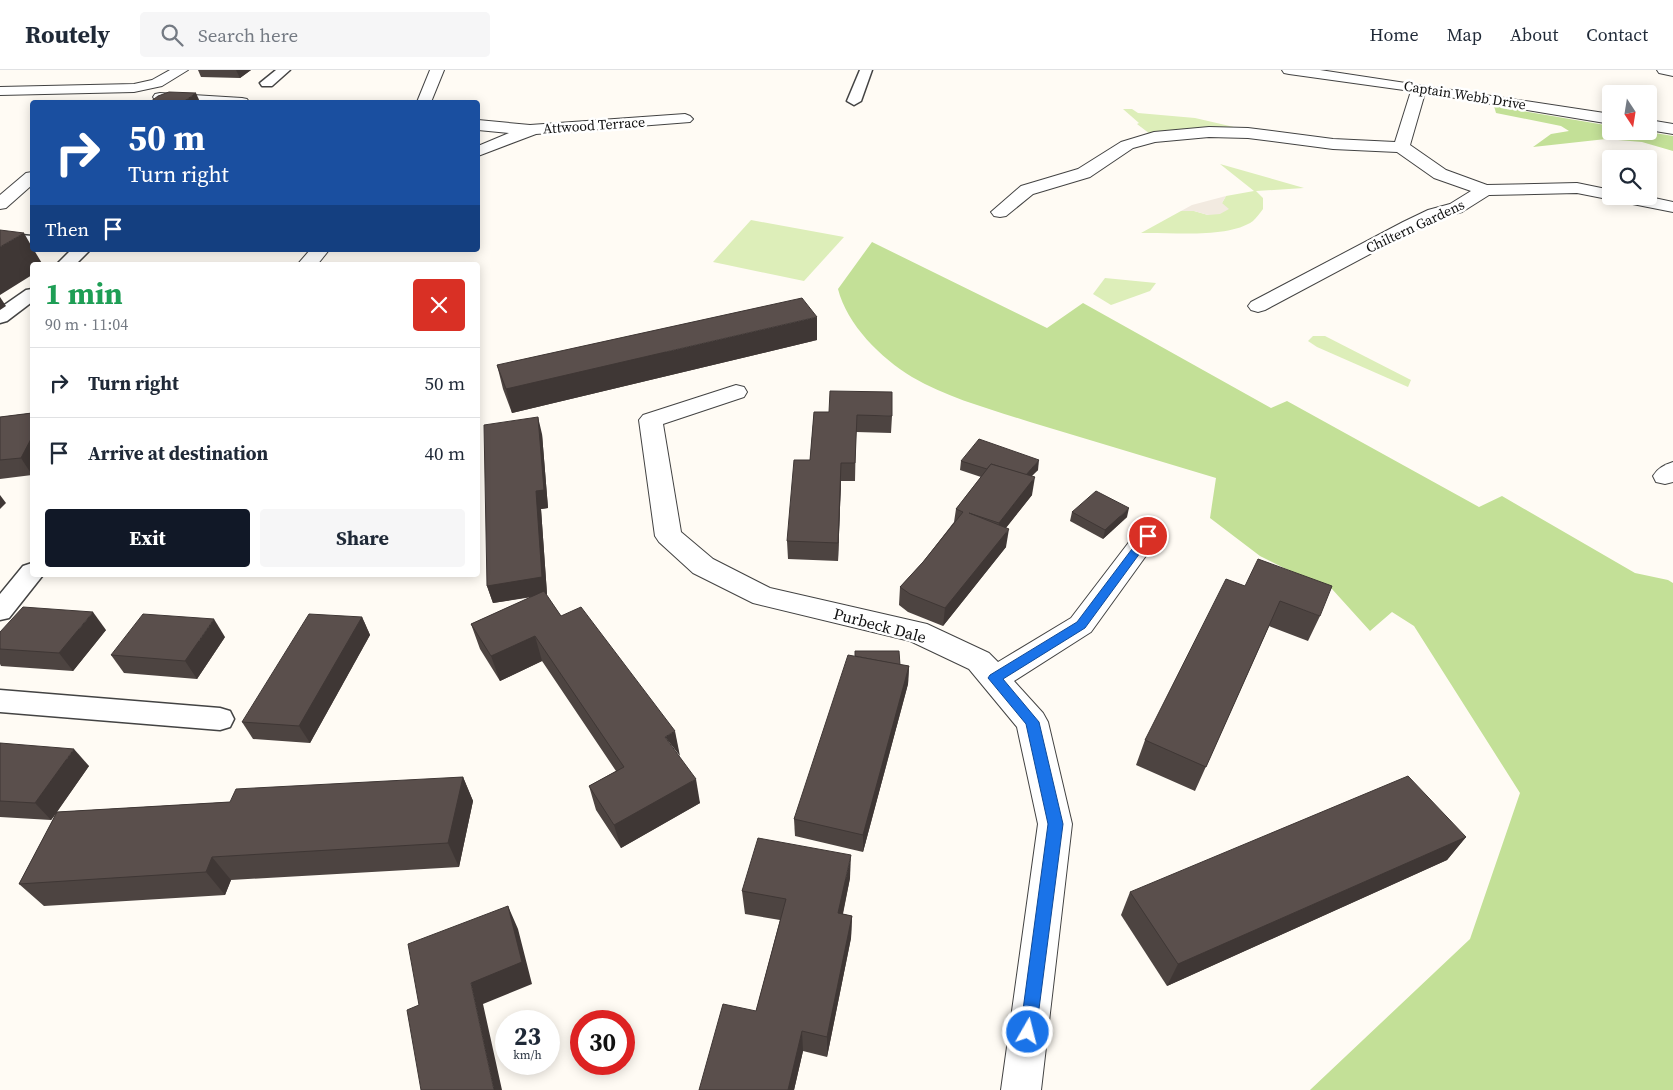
<!DOCTYPE html>
<html lang="en">
<head>
<meta charset="utf-8">
<style>
	:root { --surface:#fff; --page:#f6f6f7; --text:#1f2937; --muted:#747a83; --line:#e0e1e3; --accent:#111827 }
	body { margin:0; font-family:"Source Serif 4",serif; background:var(--page); color:var(--text); height:100vh; display:flex; flex-direction:column; font-size:19px; white-space:nowrap }
	* { box-sizing:border-box; margin:0 }
	p { font-size:16px; color:var(--muted) }
	.icon { flex:none; width:28px; height:28px; fill:none; stroke:currentColor; stroke-width:2; stroke-linecap:round; stroke-linejoin:round }
	.map { position:relative; flex:1; overflow:hidden }
	.side { position:absolute; left:30px; top:192px; width:450px; height:315px; display:flex; flex-direction:column; background:var(--surface); border-radius:5px; box-shadow:0 2px 12px #0003 }
	.side>* { flex:none }
	.guide { position:absolute; left:30px; top:30px; width:450px; height:152px; border-radius:5px; box-shadow:0 2px 12px #0003; background:#1a4fa0; color:#fff; overflow:hidden }
	.needle { width:32px; rotate:168deg }
	.fabs { position:absolute; left:1602px; top:15px; display:grid; gap:10px }
	.fabs a { display:grid; place-items:center; width:55px; height:55px; border-radius:5px; background:var(--surface); box-shadow:0 2px 12px #0003; font-size:25px }
	.speed { position:absolute; left:495px; top:940px; display:flex; gap:10px; font-size:25px; font-weight:700; text-align:center }
	.speed>* { display:grid; place-content:center; width:65px; height:65px; border-radius:50%; background:var(--surface); box-shadow:0 2px 12px #0003; line-height:1 }
	.speed small { font-size:12px; font-weight:400 }
	.speed .limit { border:8px solid #d22; background:#fff; color:#111 }
	.pin { position:absolute; display:grid; place-items:center; width:42px; height:42px; color:#fff; margin:-21px; border:2px solid #fff; border-radius:50%; box-shadow:0 1px 5px #0007 }
	.me { position:absolute; width:55px; margin:-28px; rotate:8deg; stroke-linejoin:round; filter:drop-shadow(0 0 4px #0008) }
	.turn { display:flex; align-items:center; gap:18px; height:105px; padding:0 15px; font-size:22px }
	.turn .icon { width:65px; height:65px; stroke-width:2.5 }
	.turn b { display:block; font-size:35px; line-height:42px }
	.then { display:flex; align-items:center; height:48px; padding:0 15px; background:#0003; gap:10px; font-size:19px }
	.round { display:grid; place-items:center; flex:none; width:52px; height:52px; border-radius:5px; background:var(--page) }
	.overview { display:flex; align-items:center; justify-content:space-between; height:85px; padding:0 15px }
	h1 { font-size:30px; font-weight:700; line-height:38px; color:#1e9e55 }
	.button { display:flex; gap:10px; margin-top:auto; padding:10px 15px }
	.button a { flex:1; height:58px; border-radius:5px; background:var(--accent); color:#fff; font-size:20px; font-weight:700; line-height:58px; text-align:center }
	.button a+a { background:var(--page); color:var(--text) }
	ul { padding:0; list-style:none }
	li { display:flex; align-items:center; gap:15px; height:70px; padding:0 15px; border-top:1px solid var(--line) }
	li div { flex:1 }
	li b { display:block; font-size:19px }
	li em { font-style:normal }
	header { display:flex; align-items:center; gap:30px; box-sizing:border-box; height:70px; padding:0 25px; background:var(--surface); border-bottom:1px solid var(--line) }
	header strong { font-size:24px }
	nav { display:flex; gap:28px; margin-inline-start:auto; font-size:18px }
	.search { width:350px; height:45px; background:var(--page); display:flex; align-items:center; gap:12px; box-sizing:border-box; padding:0 18px; border-radius:5px; color:var(--muted); font-size:19px }
	.map>svg:first-child { display:block }
</style>
</head>
<body>
<header>
<strong>Routely</strong>
<div class="search"><svg class="icon" aria-label="search" viewBox="0 0 24 24"><circle cx="10" cy="10" r="6"/><path d="M15 15l6 6"/></svg>Search here</div>
<nav><a>Home</a><a>Map</a><a>About</a><a>Contact</a></nav>
</header>
<div class="map">
<svg width="1673" height="1020" viewBox="0 0 1673 1020">
	<rect width="100%" height="100%" fill="#fffbf4"/>
	<g fill="#ddeeb9">
		<path d="M 1123,39 L 1132,39 L 1138,43 L 1195,48 L 1234,57 L 1237,63 L 1154,67 L 1137,54 L 1139,53 Z"/>
		<path d="M 1220,94 L 1304,118 L 1256,121 L 1263,128 L 1263,139 C 1260,143 1256,148 1253,151 C 1228,169 1171,162 1141,163 L 1181,141 L 1194,141 L 1208,145 L 1222,133 L 1226,126 L 1254,121 Z"/>
		<path d="M 751,150 L 844,167 L 804,211 L 713,192 Z"/>
		<path d="M 1105,208 L 1156,213 L 1150,221 L 1111,235 L 1093,224 Z"/>
		<path d="M 1313,266 L 1325,266 L 1411,310 L 1408,317 L 1317,277 L 1308,271 Z"/>
	</g>
	<g fill="#c3e097">
		<path d="M 1494,36 L 1611,56 L 1611,61 L 1642,61 L 1673,66 L 1673,81 L 1642,72 L 1606,69 L 1533,77 L 1551,64 L 1569,61 L 1561,56 L 1496,43 Z"/>
		<path d="M 872,172 L 1047,258 L 1083,233 L 1271,338 L 1287,331 L 1479,437 L 1502,426 L 1635,503 L 1668,510 L 1673,513 L 1673,1020 L 1310,1020 L 1470,869 L 1520,723 L 1414,556 L 1392,542 L 1370,561 L 1332,519 L 1312,512 L 1260,486 L 1210,448 L 1216,408 C 1154,389 1092,371 1030,352 C 990,339 948,328 912,307 C 881,288 847,255 838,219 Z"/>
	</g>
	<path fill="#f2eae0" d="M 1226,126 L 1222,133 L 1229,139 L 1220,144 L 1208,145 L 1194,141 L 1181,141 L 1192,135 Z"/>
	<g fill="none" stroke-linecap="round" stroke-linejoin="round">
		<g stroke="#434343" stroke-width="3">
			<g id="lane">
				<path d="M 276,0 L 290,0 L 272,16 L 262,16 L 260,13 Z"/>
				<path d="M 860,0 L 872,0 L 861,31 L 854,35 L 847,31 Z"/>
				<path d="M 0,163 L 32,166 L 32,176 L 0,173 Z"/>
				<path d="M 71,180 L 90,180 L 75,195 L 56,195 Z"/>
				<path d="M 32,219 L 32,232 L 7,251 L 0,253 L 0,238 L 26,220 Z"/>
				<path d="M 32,493 L 32,505 L 43,505 L 9,548 L 0,550 L 0,524 L 23,496 Z"/>
				<path d="M 0,620 L 220,638 L 230,641 L 234,649 L 230,657 L 220,660 L 0,642 Z"/>
			</g>
		</g>
		<g stroke="#434343" stroke-width="2">
			<g id="street">
				<path d="M 170,0 L 188,0 L 162,16 L 134,22 L 0,25 L 0,17 L 134,14 L 152,10 Z"/>
				<path d="M 430,0 L 444,0 L 431,32 L 417,32 Z"/>
				<path d="M 1282,0 L 1320,0 L 1611,44 L 1611,54 L 1425,23 L 1410,75 L 1446,100 L 1487,115 L 1577,113 L 1611,120 L 1611,126 L 1645,126 L 1673,132 L 1673,142 L 1577,123 L 1489,125 L 1462,142 L 1440,148 L 1415,160 L 1265,240 L 1258,242 L 1251,240 L 1248,236 L 1251,232 L 1403,152 L 1428,140 L 1450,134 L 1471,121 L 1434,108 L 1397,82 L 1333,79 L 1248,68 L 1209,67 L 1155,72 L 1133,78 L 1090,107 L 1033,124 L 1006,146 L 1000,147 L 994,146 L 991,142 L 1021,116 L 1078,99 L 1121,72 L 1154,62 L 1209,57 L 1248,58 L 1333,69 L 1395,72 L 1411,21 L 1289,4 L 1284,3 Z"/>
				<path d="M 1657,0 L 1673,0 L 1673,6 L 1659,3 Z"/>
				<path d="M 160,23 L 242,28 L 247,29 L 249,32 L 177,32 L 155,30 L 153,27 L 155,24 Z"/>
				<path d="M 685,44 L 690,46 L 693,49 L 690,52 L 536,64 L 478,86 L 478,76 L 509,63 L 478,60 L 478,50 L 530,55 Z"/>
				<path d="M 1649,50 L 1673,54 L 1673,64 L 1649,60 Z"/>
				<path d="M 32,102 L 32,115 L 6,138 L 0,139 L 0,125 L 26,103 Z"/>
				<path d="M 310,180 L 329,180 L 317,195 L 297,195 Z"/>
				<path d="M 736,315 L 744,317 L 747,322 L 744,327 L 663,354 L 681,462 L 713,489 L 770,518 L 927,554 L 989,583 L 998,592 L 1071,548 L 1139,459 L 1148,456 L 1157,459 L 1161,465 L 1091,562 L 1014,611 L 1043,643 L 1048,652 L 1072,754 L 1041,1020 L 1001,1020 L 1038,754 L 1017,657 L 969,599 L 910,571 L 753,533 L 693,503 L 659,472 L 655,466 L 639,350 L 643,345 Z"/>
				<path d="M 1673,392 L 1673,412 L 1665,414 L 1656,412 L 1653,406 C 1658,398 1664,395 1673,392 Z"/>
			</g>
		</g>
		<use href="#lane" fill="#fff" fill-rule="evenodd"/>
		<use href="#street" fill="#fff" fill-rule="evenodd"/>
	</g>
	<g fill="#4d4441">
		<path d="M 198,0 L 251,0 L 240,8 L 201,7 Z"/>
		<path d="M 817,270 L 512,343 L 503,319 L 497,295 Z"/>
		<path d="M 814,342 L 892,346 L 891,363 L 856,362 L 855,411 L 841,411 L 838,491 L 788,489 L 787,471 L 810,390 Z"/>
		<path d="M 32,343 L 32,405 L 0,409 L 0,347 Z"/>
		<path d="M 542,364 L 548,438 L 541,439 L 547,524 L 546,525 L 561,546 L 679,686 L 700,733 L 621,778 L 596,740 L 589,716 L 616,701 L 542,591 L 500,611 L 480,579 L 471,554 L 532,527 L 493,533 L 487,516 Z"/>
		<path d="M 961,391 L 1038,400 L 1031,406 L 1032,425 L 1006,458 L 1006,477 L 943,556 L 908,542 L 899,535 L 900,517 L 923,492 L 954,452 L 956,439 L 981,407 L 960,400 Z"/>
		<path d="M 1072,442 L 1127,447 L 1103,469 L 1070,451 Z"/>
		<path d="M 1245,516 L 1320,546 L 1308,571 L 1269,556 L 1195,721 L 1136,695 L 1145,670 Z"/>
		<path d="M 362,547 L 370,565 L 310,673 L 253,669 L 242,652 Z"/>
		<path d="M 106,560 L 73,601 L 1,596 L 0,594 L 0,562 Z"/>
		<path d="M 225,567 L 197,609 L 124,603 L 111,585 Z"/>
		<path d="M 900,595 L 909,596 L 908,614 L 863,782 L 795,766 L 794,749 Z"/>
		<path d="M 0,673 L 89,696 L 57,742 L 230,732 L 463,707 L 473,731 L 459,797 L 231,810 L 225,825 L 44,836 L 19,814 L 56,744 L 51,750 L 0,747 Z"/>
		<path d="M 1466,767 L 1447,790 L 1167,916 L 1121,845 L 1130,822 Z"/>
		<path d="M 850,808 L 843,844 L 852,846 L 851,868 L 827,987 L 803,981 L 794,1020 L 699,1020 L 756,941 L 780,850 L 745,844 L 742,821 Z"/>
	</g>
	<g fill="#3f3735">
		<path d="M 236,0 L 251,0 L 240,8 Z"/>
		<path d="M 196,23 L 200,32 L 183,32 Z"/>
		<path d="M 24,163 L 32,177 L 32,180 L 34,180 L 43,195 L 32,195 L 32,205 L 0,225 L 0,177 Z"/>
		<path d="M 0,227 L 6,236 L 0,240 Z"/>
		<path d="M 817,247 L 817,270 L 512,343 L 506,319 Z"/>
		<path d="M 538,347 L 542,364 L 548,438 L 541,439 L 547,524 L 493,533 L 487,516 Z"/>
		<path d="M 32,367 L 32,405 L 21,388 Z"/>
		<path d="M 1039,390 L 1038,400 L 1019,419 L 1021,410 Z"/>
		<path d="M 841,393 L 841,411 L 838,491 L 838,473 Z"/>
		<path d="M 1035,407 L 1032,425 L 996,470 L 999,453 Z"/>
		<path d="M 0,425 L 6,433 L 0,439 Z"/>
		<path d="M 1129,438 L 1127,447 L 1103,469 L 1105,460 Z"/>
		<path d="M 1009,459 L 1006,477 L 943,556 L 945,538 Z"/>
		<path d="M 93,542 L 106,560 L 73,601 L 59,583 Z"/>
		<path d="M 362,547 L 370,565 L 310,673 L 299,656 Z"/>
		<path d="M 214,549 L 225,567 L 197,609 L 185,591 Z"/>
		<path d="M 535,566 L 542,591 L 500,611 L 491,586 Z"/>
		<path d="M 909,596 L 908,614 L 863,782 L 863,765 Z"/>
		<path d="M 675,661 L 680,686 L 665,667 Z"/>
		<path d="M 74,679 L 89,696 L 51,750 L 35,733 Z"/>
		<path d="M 463,707 L 473,731 L 459,797 L 448,773 Z"/>
		<path d="M 696,709 L 700,733 L 621,778 L 614,755 Z"/>
		<path d="M 1466,767 L 1447,790 L 1167,916 L 1178,894 Z"/>
		<path d="M 851,785 L 850,808 L 838,866 L 838,843 Z"/>
		<path d="M 212,787 L 231,810 L 225,825 L 206,802 Z"/>
		<path d="M 508,836 L 518,859 L 532,914 L 483,934 L 502,1020 L 494,1020 L 471,913 Z"/>
		<path d="M 852,846 L 851,868 L 827,987 L 827,967 Z"/>
		<path d="M 802,961 L 803,981 L 794,1020 L 788,1020 Z"/>
	</g>
	<g fill="#5a4f4c" stroke="#3f3735">
		<path d="M 169,22 L 196,23 L 183,32 L 150,32 L 158,26 Z"/>
		<path d="M 0,160 L 24,163 L 0,177 Z"/>
		<path d="M 802,228 L 817,247 L 506,319 L 497,295 Z"/>
		<path d="M 830,321 L 892,322 L 892,346 L 857,345 L 855,393 L 841,393 L 838,473 L 787,471 L 794,390 L 810,390 L 814,342 L 829,342 Z"/>
		<path d="M 32,343 L 32,367 L 21,388 L 0,390 L 0,347 Z"/>
		<path d="M 538,347 L 544,420 L 536,421 L 542,507 L 487,516 L 484,355 Z"/>
		<path d="M 979,369 L 1039,390 L 1026,405 L 991,394 L 987,399 L 961,391 Z"/>
		<path d="M 991,394 L 1035,407 L 999,453 L 969,443 L 1009,459 L 945,538 L 910,524 L 900,517 L 923,492 L 963,442 L 956,439 Z"/>
		<path d="M 1096,421 L 1129,438 L 1105,460 L 1072,442 Z"/>
		<path d="M 1258,489 L 1332,516 L 1320,546 L 1280,531 L 1206,697 L 1145,670 L 1226,509 L 1245,516 Z"/>
		<path d="M 544,521 L 561,546 L 581,537 L 675,661 L 665,667 L 696,709 L 614,755 L 589,716 L 624,697 L 535,566 L 491,586 L 471,554 Z"/>
		<path d="M 23,537 L 93,542 L 59,583 L 0,579 L 0,562 Z"/>
		<path d="M 143,544 L 214,549 L 185,591 L 111,585 Z"/>
		<path d="M 309,544 L 362,547 L 299,656 L 242,652 Z"/>
		<path d="M 855,581 L 899,581 L 900,595 L 855,586 Z"/>
		<path d="M 848,585 L 909,596 L 863,765 L 794,749 Z"/>
		<path d="M 0,673 L 74,679 L 35,733 L 0,731 Z"/>
		<path d="M 1408,706 L 1466,767 L 1178,894 L 1130,822 Z"/>
		<path d="M 463,707 L 448,773 L 212,787 L 206,802 L 19,814 L 57,742 L 230,732 L 236,719 Z"/>
		<path d="M 758,768 L 851,785 L 838,843 L 852,846 L 827,967 L 802,961 L 788,1020 L 699,1020 L 723,934 L 756,941 L 786,829 L 742,821 Z"/>
		<path d="M 508,836 L 522,892 L 471,913 L 494,1020 L 421,1020 L 407,940 L 419,935 L 408,874 Z"/>
	</g>
	<path fill="#1a73e8" stroke="#114b97" d="M 1148,462 L 1153,466 L 1151,468 L 1085,558 L 1003,609 L 1039,652 L 1063,754 L 1036,962 L 1034,968 L 1028,970 L 1022,968 L 1020,962 L 1048,754 L 1026,654 L 988,608 L 990,605 L 1077,552 L 1144,463 Z"/>
	<g text-anchor="middle" stroke-width="5" stroke-linejoin="round" paint-order="stroke">
		<g font-size="14" fill="#101010" stroke="#fff">
			<text transform="translate(1465 25) rotate(9)" y="5">Captain Webb Drive</text>
			<text transform="translate(594 55) rotate(-4)" y="5">Attwood Terrace</text>
			<text transform="translate(1415 156) rotate(-25)" y="5">Chiltern Gardens</text>
		</g>
		<g font-size="16" fill="#101010" stroke="#fff">
			<text transform="translate(880 555) rotate(15)" y="6">Purbeck Dale</text>
		</g>
	</g>
</svg>
<div class="fabs">
<a><svg class="needle" viewBox="-14 -14 28 28"><path d="M0-13l5 13h-10z" fill="#e53935"/><path d="M0 13l5-13h-10z" fill="#747a83"/></svg></a>
<a><svg class="icon" aria-label="search" viewBox="0 0 24 24"><circle cx="10" cy="10" r="6"/><path d="M15 15l6 6"/></svg></a>
</div>
<div class="speed"><div>23<small>km/h</small></div><div class="limit">30</div></div>
<div class="pin" style="left:1148px;top:466px;background:#d93025"><svg class="icon" aria-label="arrive" viewBox="0 0 24 24"><path d="M6 21V4h12l-3 4 3 4H6"/></svg></div>
<svg class="me" style="left:1028px;top:962px" viewBox="-20 -20 40 40"><circle r="17" fill="#1a73e8" stroke="#fff" stroke-width="3"/><path d="M0-11L8 9 0 5-8 9z" fill="#fff"/></svg>
<div class="guide">
<div class="turn"><svg class="icon" aria-label="right" viewBox="0 0 24 24"><path d="M7 20v-9h11M14 6l5 5-5 5"/></svg><div><b>50 m</b>Turn right</div></div>
<div class="then">Then<svg class="icon" aria-label="arrive" viewBox="0 0 24 24"><path d="M6 21V4h12l-3 4 3 4H6"/></svg></div>
</div>
<section class="side">
<div class="overview"><div><h1>1 min</h1><p>90 m · 11:04</p></div><a class="round" style="background:#d93025;color:#fff"><svg class="icon" aria-label="close" viewBox="0 0 24 24"><path d="M6 6l12 12M18 6L6 18"/></svg></a></div>
<ul>
<li><svg class="icon" aria-label="right" viewBox="0 0 24 24"><path d="M7 20v-9h11M14 6l5 5-5 5"/></svg><div><b>Turn right</b></div><em>50 m</em></li>
<li><svg class="icon" aria-label="arrive" viewBox="0 0 24 24"><path d="M6 21V4h12l-3 4 3 4H6"/></svg><div><b>Arrive at destination</b></div><em>40 m</em></li>
</ul>
<div class="button"><a>Exit</a><a>Share</a></div>
</section>
</div>
</body>
</html>
